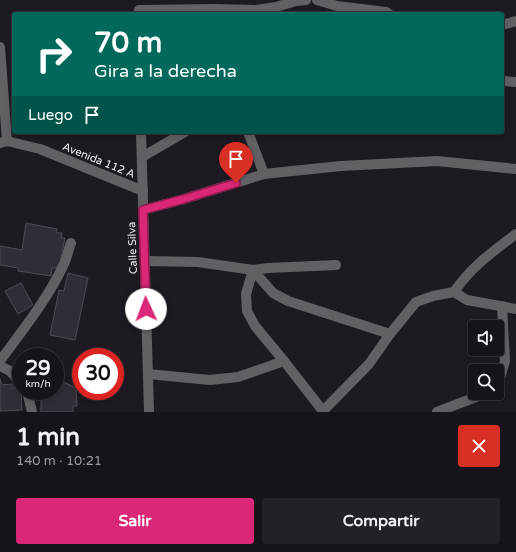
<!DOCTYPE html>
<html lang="es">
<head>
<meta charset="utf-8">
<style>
	:root { --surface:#16141a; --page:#232127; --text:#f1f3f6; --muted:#9e9ea2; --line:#353339; --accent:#db2777 }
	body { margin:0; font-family:"Varela Round",sans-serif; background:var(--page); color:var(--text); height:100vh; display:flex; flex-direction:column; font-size:15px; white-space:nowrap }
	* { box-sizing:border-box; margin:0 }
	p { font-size:13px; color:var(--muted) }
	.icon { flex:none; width:22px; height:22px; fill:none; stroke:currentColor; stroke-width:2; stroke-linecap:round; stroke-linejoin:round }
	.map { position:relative; height:412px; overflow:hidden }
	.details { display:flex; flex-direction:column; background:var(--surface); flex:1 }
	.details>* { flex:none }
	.guide { position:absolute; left:12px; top:12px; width:492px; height:122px; border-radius:4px; box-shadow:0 2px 6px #0003,0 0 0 1px var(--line); background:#00695c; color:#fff; overflow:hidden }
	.tools { position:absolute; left:468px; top:320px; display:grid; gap:8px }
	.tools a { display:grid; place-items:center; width:36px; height:36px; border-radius:4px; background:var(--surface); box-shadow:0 2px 6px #0003,0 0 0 1px var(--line); font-size:20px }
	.speed { position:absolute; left:12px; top:348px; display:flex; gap:8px; font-size:20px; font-weight:700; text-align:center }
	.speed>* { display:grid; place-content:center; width:52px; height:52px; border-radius:50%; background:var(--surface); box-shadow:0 2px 6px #0003,0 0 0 1px var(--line); line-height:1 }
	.speed small { font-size:10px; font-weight:400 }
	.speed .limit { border:6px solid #d22; background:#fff; color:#111 }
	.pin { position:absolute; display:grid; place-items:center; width:34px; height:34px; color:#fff; margin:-41px -17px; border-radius:50% 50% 50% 0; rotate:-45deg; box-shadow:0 0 4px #0007 }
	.pin .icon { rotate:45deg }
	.me { position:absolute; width:44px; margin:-22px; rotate:358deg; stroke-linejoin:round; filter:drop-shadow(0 0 3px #0008) }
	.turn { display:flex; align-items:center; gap:14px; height:84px; padding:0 16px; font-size:18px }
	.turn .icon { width:52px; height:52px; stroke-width:2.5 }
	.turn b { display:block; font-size:28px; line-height:34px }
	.then { display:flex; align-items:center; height:38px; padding:0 16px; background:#0003; gap:8px; font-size:15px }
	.round { display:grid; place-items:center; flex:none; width:42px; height:42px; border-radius:4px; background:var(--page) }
	.headline { display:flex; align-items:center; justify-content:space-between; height:68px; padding:0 16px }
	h1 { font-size:24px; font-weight:700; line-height:30px }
	.button { display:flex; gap:8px; margin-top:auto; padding:8px 16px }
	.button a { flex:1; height:46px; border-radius:4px; background:var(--accent); color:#fff; font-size:16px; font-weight:700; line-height:46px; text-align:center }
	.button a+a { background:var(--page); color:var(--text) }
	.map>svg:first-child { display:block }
</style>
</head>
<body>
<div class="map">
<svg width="516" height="412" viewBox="0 0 516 412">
	<rect width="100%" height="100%" fill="#1e1a22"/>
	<g fill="#312d36" stroke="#4f4b54">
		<path d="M 26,223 L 57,229 L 56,233 L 62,233 L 61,238 L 65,238 L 59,268 L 52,268 L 51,276 L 18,271 L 18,268 L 0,265 L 0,246 L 22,250 Z"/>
		<path d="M 68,273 L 88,278 L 75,340 L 50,335 L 59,290 L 64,291 Z"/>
		<path d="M 21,283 L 33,305 L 18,314 L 5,291 Z"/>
		<path d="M 55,378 L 76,388 L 77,406 L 73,406 L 73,412 L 41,412 L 41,394 L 30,394 L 30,391 L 55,391 Z"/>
		<path d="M 0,379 L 2,385 L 12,384 L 12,388 L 21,388 L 22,410 L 0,411 Z"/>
	</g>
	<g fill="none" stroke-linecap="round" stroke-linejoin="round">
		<g stroke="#616064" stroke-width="10">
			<path d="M 317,0 L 337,6 L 386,12 L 389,14"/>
			<path d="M 139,10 L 214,9 L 256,10 L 276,7 L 296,1 L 306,0"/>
			<path d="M 502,25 L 516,21"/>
			<path d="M 0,47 L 7,141"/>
			<path d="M 502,81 L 516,82"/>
			<path d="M 141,132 L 149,412"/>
			<path d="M 248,132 L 264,174"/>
			<path d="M 0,143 L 7,141 L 40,149 L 143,191"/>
			<path d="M 142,157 L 185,132"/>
			<path d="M 143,210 L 184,199 L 264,174 L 283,172 L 341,166 L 437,161 L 516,169"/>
			<path d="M 145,261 L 198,262 L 253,270 L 273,293 L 288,301 L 390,334"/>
			<path d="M 454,292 L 467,300 L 516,309"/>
			<path d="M 0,361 C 22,331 47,300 63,266 C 67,259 68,250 71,243"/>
			<path d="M 0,366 L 10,371 L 21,383"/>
			<path d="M 148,374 L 210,380 L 238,377 L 284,361"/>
			<path d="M 497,383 L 499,381 L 505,361 L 502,306"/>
			<path d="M 27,391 L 32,412"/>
			<path d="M 323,411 L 284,361 L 255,326 L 247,311 L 246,294 L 253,270 L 268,268 L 336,265"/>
			<path d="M 322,412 L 369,364 L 390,334 L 416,302 L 433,296 L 454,292 C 471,267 492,252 516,234"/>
			<path d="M 437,412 L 476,397 L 482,393"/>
		</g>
	</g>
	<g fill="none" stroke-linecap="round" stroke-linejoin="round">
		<g stroke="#8e194d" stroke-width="10">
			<path id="route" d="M 146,309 L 143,210 L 184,199 L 236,183"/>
		</g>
		<use href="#route" stroke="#db2777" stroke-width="7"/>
	</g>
	<g text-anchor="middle" stroke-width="4" stroke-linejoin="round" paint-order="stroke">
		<g font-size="11" fill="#efecf2" stroke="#1e1a22">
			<text transform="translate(99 160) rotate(22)" y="4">Avenida 112 A</text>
			<text transform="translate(132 248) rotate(-92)" y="4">Calle Silva</text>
		</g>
	</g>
</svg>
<div class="tools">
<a><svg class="icon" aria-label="sound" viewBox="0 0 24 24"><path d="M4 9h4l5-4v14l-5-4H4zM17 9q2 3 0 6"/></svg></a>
<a><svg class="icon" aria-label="search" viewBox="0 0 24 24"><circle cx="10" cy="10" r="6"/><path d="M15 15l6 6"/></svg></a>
</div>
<div class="speed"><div>29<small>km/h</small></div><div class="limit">30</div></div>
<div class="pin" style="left:236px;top:183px;background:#d93025"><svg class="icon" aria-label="arrive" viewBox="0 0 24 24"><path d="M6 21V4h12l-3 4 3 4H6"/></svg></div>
<svg class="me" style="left:146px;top:309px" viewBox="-20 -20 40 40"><circle r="19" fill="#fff"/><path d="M0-13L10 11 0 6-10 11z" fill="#db2777"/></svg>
<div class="guide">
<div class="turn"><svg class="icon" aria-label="right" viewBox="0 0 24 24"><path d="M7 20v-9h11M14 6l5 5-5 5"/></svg><div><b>70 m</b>Gira a la derecha</div></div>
<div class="then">Luego<svg class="icon" aria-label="arrive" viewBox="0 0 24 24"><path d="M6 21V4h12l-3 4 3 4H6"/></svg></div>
</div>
</div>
<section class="details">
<div class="headline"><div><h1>1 min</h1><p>140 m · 10:21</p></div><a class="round" style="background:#d93025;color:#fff"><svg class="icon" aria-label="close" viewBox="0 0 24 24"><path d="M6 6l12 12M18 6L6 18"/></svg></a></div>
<div class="button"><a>Salir</a><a>Compartir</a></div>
</section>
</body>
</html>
